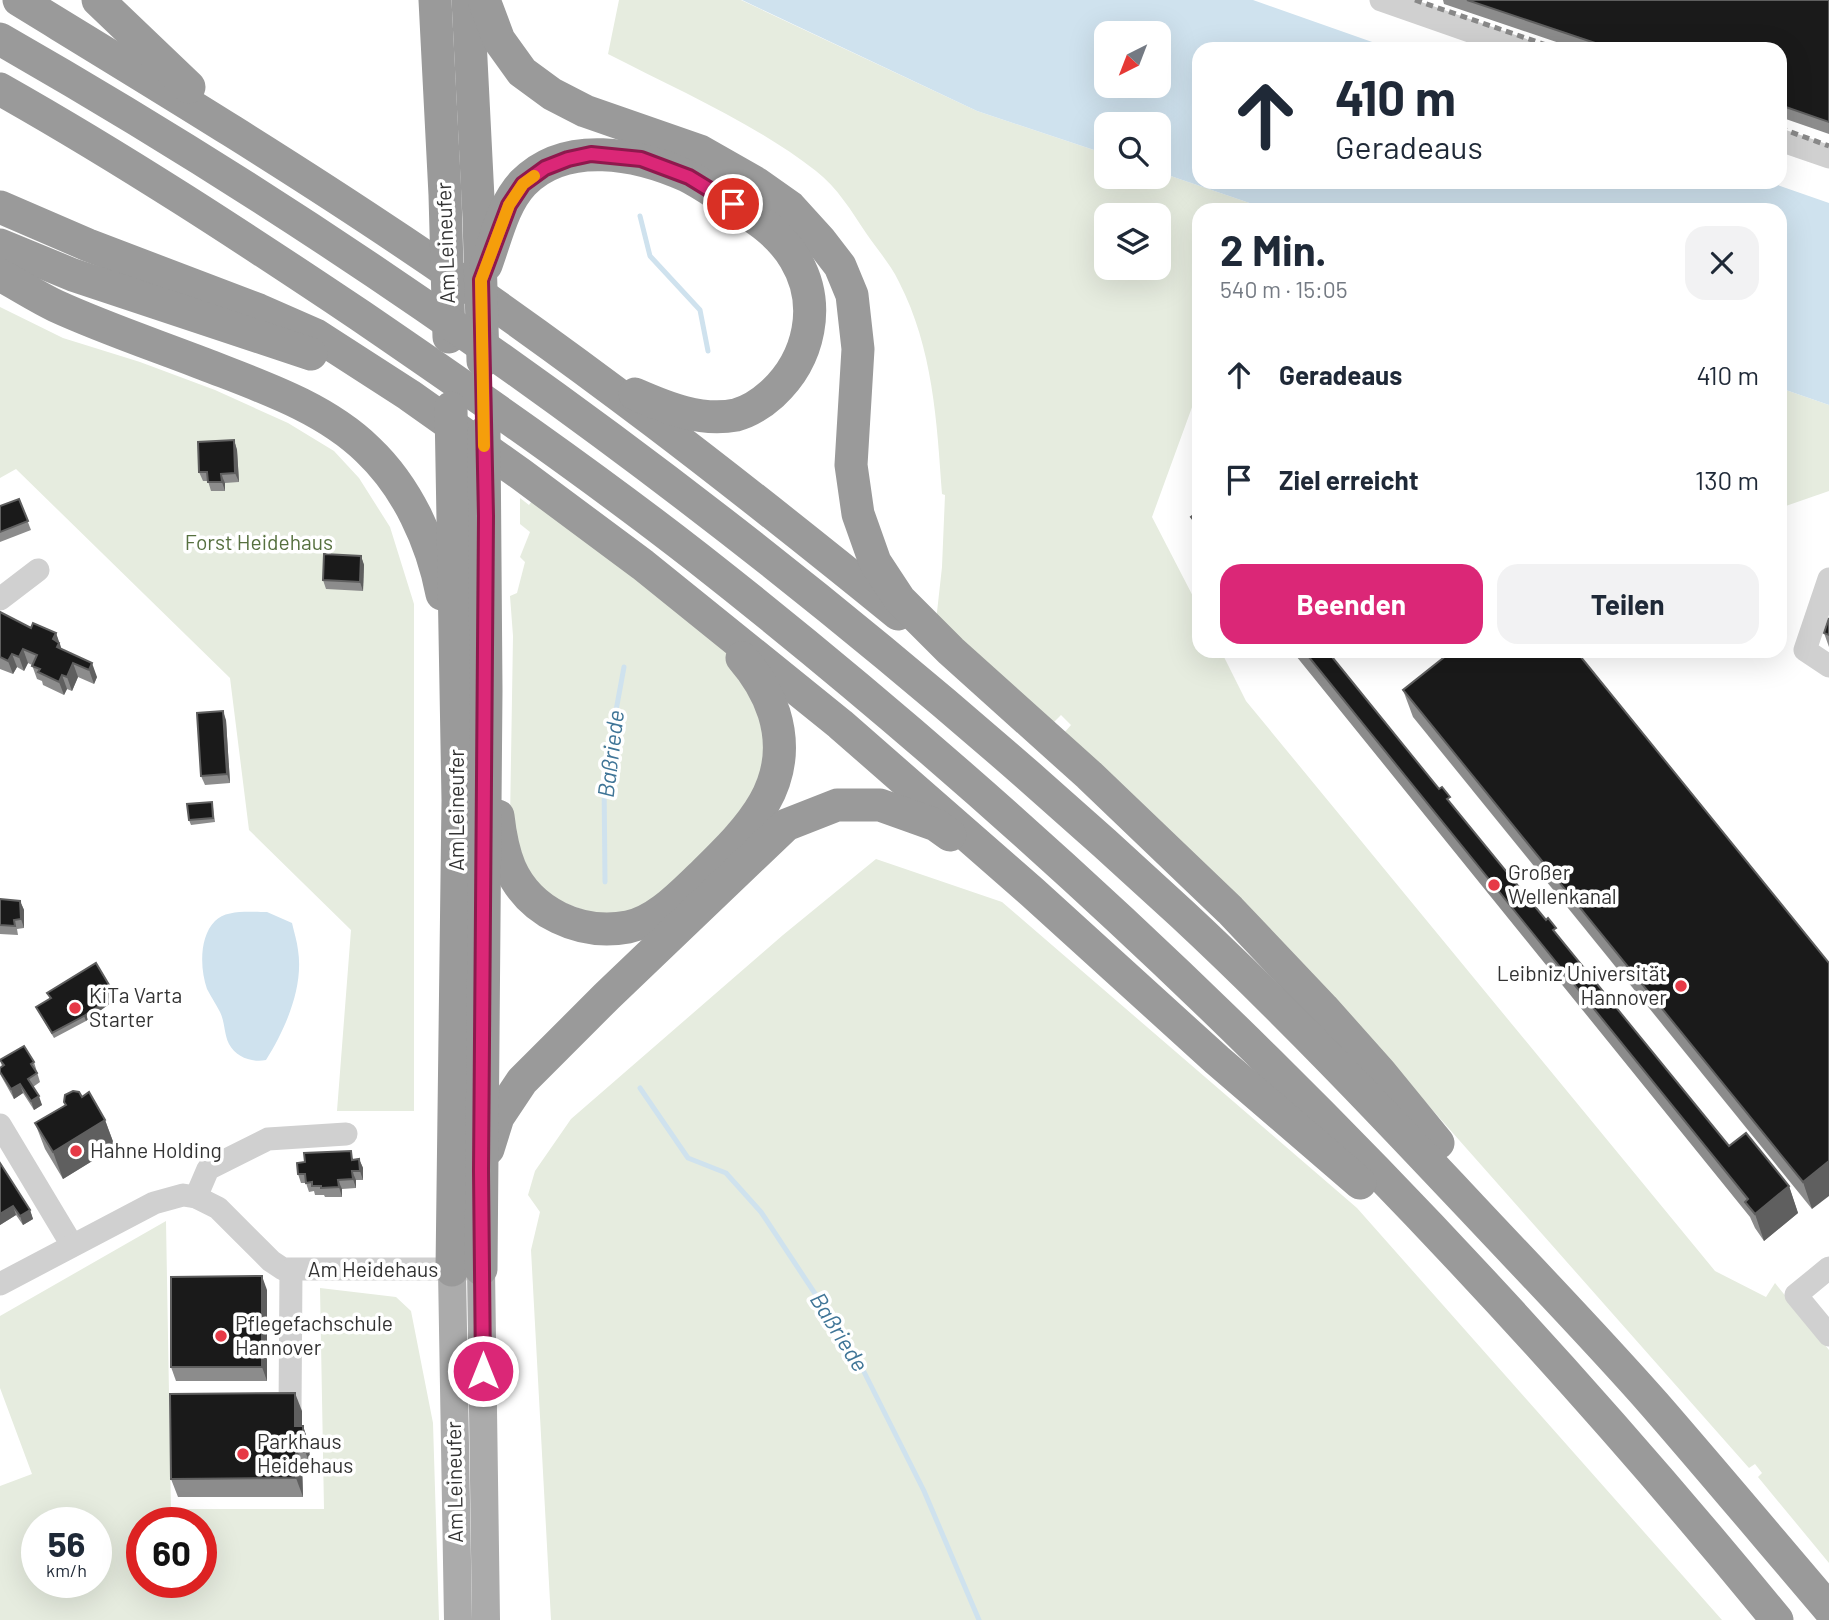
<!DOCTYPE html>
<html lang="de">
<head>
<meta charset="utf-8">
<style>
	:root { --surface:#fff; --page:#f2f2f3; --text:#1f2937; --muted:#747a83; --accent:#db2777 }
	body { margin:0; font-family:Barlow,sans-serif; background:var(--page); color:var(--text); height:100vh; display:flex; flex-direction:column; font-size:26px; white-space:nowrap }
	* { box-sizing:border-box; margin:0 }
	p { font-size:23px; color:var(--muted) }
	.icon { flex:none; width:38px; height:38px; fill:none; stroke:currentColor; stroke-width:2; stroke-linecap:round; stroke-linejoin:round }
	.map { position:relative; flex:1; overflow:hidden }
	.panel { position:absolute; left:1192px; top:203px; width:595px; height:455px; display:flex; flex-direction:column; background:var(--surface); border-radius:21px; box-shadow:0 7px 28px #0002 }
	.panel>* { flex:none }
	.banner { position:absolute; left:1192px; top:42px; width:595px; height:147px; border-radius:21px; box-shadow:0 7px 28px #0002; background:#fff; color:var(--text); overflow:hidden }
	.needle { width:46px; rotate:222deg }
	.controls { position:absolute; left:1094px; top:21px; display:grid; gap:14px }
	.controls a { display:grid; place-items:center; width:77px; height:77px; border-radius:14px; background:var(--surface); box-shadow:0 7px 28px #0002; font-size:35px }
	.speed { position:absolute; left:21px; top:1507px; display:flex; gap:14px; font-size:35px; font-weight:700; text-align:center }
	.speed>* { display:grid; place-content:center; width:91px; height:91px; border-radius:50%; background:var(--surface); box-shadow:0 7px 28px #0002; line-height:1 }
	.speed small { font-size:18px; font-weight:400 }
	.speed .limit { border:10px solid #d22; background:#fff; color:#111 }
	.pin { position:absolute; display:grid; place-items:center; width:60px; height:60px; color:#fff; margin:-30px; border:4px solid #fff; border-radius:50%; box-shadow:0 2px 7px #0007 }
	.me { position:absolute; width:77px; margin:-38px; rotate:0deg; stroke-linejoin:round; filter:drop-shadow(0 0 5px #0008) }
	.turn { display:flex; align-items:center; gap:24px; height:147px; padding:0 28px; font-size:32px }
	.turn .icon { width:91px; height:91px; stroke-width:2.5 }
	.turn b { display:block; font-size:49px; line-height:60px }
	.round { display:grid; place-items:center; flex:none; width:74px; height:74px; border-radius:21px; background:var(--page) }
	.overview { display:flex; align-items:center; justify-content:space-between; height:119px; padding:0 28px }
	h1 { font-size:42px; font-weight:700; line-height:52px }
	.action { display:flex; gap:14px; margin-top:auto; padding:14px 28px }
	.action a { flex:1; height:80px; border-radius:21px; background:var(--accent); color:#fff; font-size:28px; font-weight:700; line-height:80px; text-align:center }
	.action a+a { background:var(--page); color:var(--text) }
	ul { padding:0; list-style:none }
	li { display:flex; align-items:center; gap:21px; height:105px; padding:0 28px }
	li div { flex:1 }
	li b { display:block; font-size:26px }
	li em { font-style:normal }
	.map>svg:first-child { display:block }
</style>
</head>
<body>
<div class="map">
<svg width="1829" height="1620" viewBox="0 0 1829 1620">
	<rect width="100%" height="100%" fill="#fff"/>
	<g fill="#e6ecdf" fill-rule="evenodd">
		<path d="M 619,0 L 741,0 L 977,111 L 1106,154 L 1106,177 L 1158,177 L 1159,172 L 1270,210 L 1199,210 L 1199,388 L 1152,517 L 1199,608 L 1199,651 L 1221,651 L 1246,701 L 1715,1271 L 1766,1297 L 1775,1283 L 1829,1350 L 1829,1563 L 1758,1477 L 1762,1473 L 1755,1464 L 1749,1468 L 1360,1028 L 1064,733 L 1071,725 L 1061,715 L 1053,723 L 936,621 L 942,567 L 945,495 L 942,494 C 937,422 933,348 899,282 C 891,265 877,249 866,233 C 852,212 837,187 816,171 C 754,123 678,90 608,54 ZM 1106,215 L 1158,215 L 1158,268 L 1106,268 Z"/>
		<path d="M 0,307 L 63,338 L 140,362 L 215,390 L 288,423 L 334,451 L 359,478 L 390,527 L 414,604 L 414,1111 L 337,1111 L 351,930 L 249,830 L 230,678 L 16,469 L 0,478 Z"/>
		<path d="M 1780,388 L 1829,405 L 1829,491 L 1780,508 Z"/>
		<path d="M 520,498 L 529,505 L 534,498 L 729,652 L 762,698 L 764,784 L 667,894 L 628,913 L 597,915 L 549,897 L 523,864 L 510,821 L 513,636 L 510,596 L 517,593 L 525,562 L 520,557 L 530,532 L 520,524 Z"/>
		<path d="M 876,859 L 1002,902 L 1357,1208 L 1722,1620 L 551,1620 L 531,1250 L 540,1212 L 528,1195 L 535,1171 L 571,1119 L 783,935 Z"/>
		<path d="M 166,1221 L 171,1509 L 324,1509 L 320,1288 L 396,1297 L 411,1311 L 433,1423 L 439,1620 L 0,1620 L 0,1486 L 32,1474 L 0,1388 L 0,1316 ZM 96,1522 L 96,1582 L 37,1582 L 37,1522 ZM 201,1522 L 201,1582 L 142,1582 L 142,1522 Z"/>
	</g>
	<g fill="#cfe2ee" fill-rule="evenodd">
		<path d="M 742,0 L 1253,0 L 1392,49 L 1199,49 L 1199,182 L 1769,182 L 1829,203 L 1829,405 L 1780,388 L 1780,210 L 1270,210 L 1159,172 L 1158,124 L 1106,124 L 1106,154 L 977,111 ZM 1106,33 L 1158,33 L 1158,86 L 1106,86 Z"/>
		<path d="M 267,912 L 292,923 C 294,932 297,941 298,950 C 304,987 285,1030 266,1060 C 252,1063 236,1057 229,1044 C 224,1034 225,1022 220,1012 C 216,1004 211,997 207,989 C 200,969 199,937 215,921 C 226,909 252,912 267,912 Z"/>
	</g>
	<g fill="none" stroke-linecap="round" stroke-linejoin="round">
		<g stroke="#cfe2ee" stroke-width="5">
			<path d="M 640,216 L 650,256 L 700,310 L 708,351"/>
			<path d="M 605,882 L 604,776 L 624,667"/>
			<path d="M 640,1088 L 688,1158 L 726,1173 L 761,1212 L 855,1354 L 924,1491 L 979,1620"/>
		</g>
		<g stroke="#d0d0d0" stroke-width="23">
			<path d="M 1381,0 L 1521,49"/>
			<path d="M 1780,140 L 1829,157"/>
			<path d="M 1829,579 L 1805,650 L 1829,666"/>
			<path d="M 0,599 L 38,570"/>
			<path d="M 0,1125 L 72,1245"/>
			<path d="M 196,1197 L 208,1169 L 268,1139 L 346,1134"/>
			<path d="M 1829,1268 L 1796,1295 L 1829,1335"/>
			<path d="M 0,1284 L 154,1203 L 183,1195 L 196,1197 L 218,1208 L 271,1261 L 283,1269 L 464,1269"/>
			<path d="M 290,1411 L 291,1270"/>
		</g>
		<g stroke="#ababab" stroke-width="28">
			<path d="M 481,1269 L 486,1620"/>
			<path d="M 452,1270 L 458,1620"/>
		</g>
		<g stroke="#9a9a9a" stroke-width="33">
			<path d="M 19,0 C 148,79 277,157 402,241 C 574,356 738,484 898,614"/>
			<path d="M 98,0 L 189,87"/>
			<path d="M 435,0 L 445,195 L 449,337"/>
			<path d="M 468,0 L 479,218 L 483,361"/>
			<path d="M 484,0 L 499,40 L 522,72 L 552,94 L 585,111 L 700,151 L 756,183 L 790,207 L 820,240 L 840,266 L 852,295 L 858,349 L 851,465 L 858,514 L 875,562 L 900,600 L 951,651 L 1089,775 L 1230,910 L 1323,1008 L 1380,1072 L 1438,1143"/>
			<path d="M 0,39 C 427,283 822,580 1182,914 C 1283,1008 1378,1108 1473,1209 C 1534,1274 1596,1338 1655,1405 C 1714,1473 1771,1541 1829,1609"/>
			<path d="M 0,89 C 124,159 243,237 361,316 C 475,394 589,473 698,558 C 1094,869 1458,1231 1777,1620"/>
			<path d="M 0,207 L 88,245 L 259,310 L 316,335 L 409,395 L 522,475 L 643,565 L 840,724 L 1032,892 L 1217,1060 L 1360,1183"/>
			<path d="M 0,245 L 73,275 L 311,354"/>
			<path d="M 486,265 C 496,238 503,204 523,183 C 566,139 638,154 687,176 C 701,183 715,193 728,201 C 754,217 779,232 795,259 C 822,304 810,359 772,394 C 762,403 751,411 736,415 C 701,422 667,408 635,394"/>
			<path d="M 0,275 C 19,285 37,297 56,306 C 104,328 155,345 204,364 C 260,386 324,407 368,450 C 407,487 432,541 442,594"/>
			<path d="M 451,408 L 458,800 L 452,1270"/>
			<path d="M 498,816 C 500,834 503,851 510,868 C 530,913 581,936 628,927 C 657,921 681,895 701,876 C 749,829 796,784 774,713 C 767,692 756,674 742,658"/>
			<path d="M 488,1149 L 498,1117 L 522,1081 L 607,996 L 786,825 L 837,805 L 880,805 L 936,825 L 950,835"/>
			<path d="M 481,1269 L 486,690 L 484,433"/>
		</g>
		<g stroke="#888" stroke-width="5" stroke-dasharray="7 5" stroke-linecap="butt">
			<path d="M 1415,0 L 1558,49"/>
			<path d="M 1780,128 L 1829,146"/>
		</g>
	</g>
	<g fill="#8c8c8c">
		<path d="M 1443,0 L 1829,0 L 1829,134 L 1780,117 L 1780,49 L 1577,49 L 1444,4 Z"/>
		<path d="M 234,440 L 237,450 L 239,482 L 225,483 L 225,491 L 211,491 L 208,481 L 203,481 L 199,472 Z"/>
		<path d="M 19,499 L 31,530 L 0,542 L 0,506 Z"/>
		<path d="M 1199,511 L 1199,539 L 1191,517 Z"/>
		<path d="M 361,556 L 364,565 L 363,591 L 326,589 L 323,580 Z"/>
		<path d="M 0,612 L 31,628 L 56,633 L 60,648 L 97,677 L 94,684 L 78,677 L 72,691 L 67,689 L 64,695 L 43,685 L 42,681 L 37,679 L 32,665 L 28,663 L 24,671 L 17,667 L 13,674 L 0,669 Z"/>
		<path d="M 1829,618 L 1829,647 L 1824,633 Z"/>
		<path d="M 1292,651 L 1331,651 L 1334,660 L 1729,1146 L 1789,1186 L 1798,1213 L 1764,1241 L 1755,1228 L 1750,1217 Z"/>
		<path d="M 1403,690 L 1829,963 L 1812,1209 L 1413,717 Z"/>
		<path d="M 226,720 L 230,783 L 205,785 L 201,776 Z"/>
		<path d="M 212,802 L 213,807 L 215,822 L 191,825 L 189,820 Z"/>
		<path d="M 0,899 L 20,901 L 24,910 L 24,928 L 17,929 L 18,935 L 0,934 Z"/>
		<path d="M 47,993 L 116,999 L 86,1021 L 54,1038 L 36,1007 L 50,999 Z"/>
		<path d="M 0,1060 L 34,1062 L 40,1082 L 33,1087 L 42,1105 L 34,1110 L 23,1093 L 14,1099 L 0,1074 L 0,1068 L 2,1066 Z"/>
		<path d="M 82,1097 L 105,1120 L 115,1147 L 63,1179 L 45,1149 L 35,1123 L 65,1105 L 64,1102 Z"/>
		<path d="M 359,1159 L 363,1168 L 363,1180 L 356,1180 L 356,1188 L 342,1189 L 342,1197 L 325,1197 L 324,1195 L 315,1195 L 314,1191 L 309,1192 L 306,1183 L 301,1183 L 298,1174 L 354,1160 Z"/>
		<path d="M 0,1163 L 30,1210 L 33,1219 L 23,1225 L 16,1215 L 0,1225 Z"/>
		<path d="M 267,1290 L 267,1381 L 176,1381 L 171,1367 Z"/>
		<path d="M 302,1411 L 302,1426 L 303,1426 L 309,1444 L 310,1464 L 302,1464 L 303,1497 L 178,1497 L 171,1479 Z"/>
	</g>
	<g fill="#5f5f5f">
		<path d="M 234,440 L 237,450 L 239,482 L 235,473 Z"/>
		<path d="M 221,474 L 225,483 L 225,491 L 222,482 Z"/>
		<path d="M 361,556 L 364,565 L 363,591 L 360,582 Z"/>
		<path d="M 56,633 L 61,647 L 62,660 L 53,639 Z"/>
		<path d="M 23,649 L 28,663 L 24,671 L 19,657 Z"/>
		<path d="M 12,654 L 17,667 L 13,674 L 8,661 Z"/>
		<path d="M 73,663 L 78,677 L 72,691 L 67,677 Z"/>
		<path d="M 92,663 L 97,677 L 94,684 L 89,670 Z"/>
		<path d="M 62,675 L 67,689 L 64,695 L 59,682 Z"/>
		<path d="M 223,711 L 226,720 L 230,783 L 227,774 Z"/>
		<path d="M 20,901 L 24,910 L 24,928 L 21,919 Z"/>
		<path d="M 115,995 L 116,999 L 86,1021 L 84,1016 Z"/>
		<path d="M 20,1084 L 23,1093 L 14,1099 L 11,1089 Z"/>
		<path d="M 39,1096 L 42,1105 L 34,1110 L 31,1101 Z"/>
		<path d="M 105,1120 L 115,1147 L 63,1179 L 53,1152 Z"/>
		<path d="M 359,1159 L 363,1168 L 363,1180 L 360,1171 Z"/>
		<path d="M 1829,1161 L 1829,1196 L 1812,1209 L 1803,1182 Z"/>
		<path d="M 352,1171 L 356,1180 L 356,1188 L 353,1179 Z"/>
		<path d="M 338,1180 L 342,1189 L 342,1197 L 339,1187 Z"/>
		<path d="M 1789,1186 L 1798,1213 L 1764,1241 L 1755,1214 Z"/>
		<path d="M 13,1206 L 16,1215 L 0,1225 L 0,1214 Z"/>
		<path d="M 30,1210 L 33,1219 L 23,1225 L 20,1216 Z"/>
		<path d="M 262,1276 L 267,1290 L 267,1381 L 262,1367 Z"/>
		<path d="M 295,1393 L 302,1411 L 302,1444 L 295,1426 Z"/>
		<path d="M 303,1426 L 309,1444 L 310,1464 L 303,1446 Z"/>
		<path d="M 296,1446 L 302,1464 L 303,1497 L 296,1478 Z"/>
	</g>
	<g fill="#1a1a1a" stroke="#5f5f5f" stroke-width="2">
		<path d="M 1467,0 L 1829,0 L 1829,122 L 1780,105 L 1780,49 L 1613,49 Z"/>
		<path d="M 234,440 L 235,473 L 221,474 L 222,482 L 208,482 L 207,472 L 199,472 L 198,442 Z"/>
		<path d="M 19,499 L 28,521 L 0,532 L 0,506 Z"/>
		<path d="M 1199,511 L 1199,527 L 1191,517 Z"/>
		<path d="M 324,554 L 361,556 L 360,582 L 323,580 Z"/>
		<path d="M 0,612 L 31,628 L 33,623 L 56,633 L 53,639 L 59,643 L 57,647 L 92,663 L 89,670 L 73,663 L 67,677 L 62,675 L 59,682 L 38,672 L 40,669 L 32,666 L 37,655 L 23,649 L 19,657 L 12,654 L 8,661 L 0,657 Z"/>
		<path d="M 1829,618 L 1829,635 L 1824,633 Z"/>
		<path d="M 1304,651 L 1329,651 L 1328,652 L 1439,789 L 1442,787 L 1450,797 L 1447,799 L 1546,920 L 1548,918 L 1556,928 L 1553,930 L 1729,1146 L 1746,1133 L 1789,1186 L 1755,1214 L 1745,1202 L 1748,1199 Z"/>
		<path d="M 1452,651 L 1576,651 L 1829,963 L 1829,1161 L 1803,1182 L 1403,690 Z"/>
		<path d="M 223,711 L 227,774 L 201,776 L 197,713 Z"/>
		<path d="M 212,802 L 213,818 L 189,820 L 187,804 Z"/>
		<path d="M 0,899 L 20,901 L 21,919 L 14,920 L 15,926 L 0,925 Z"/>
		<path d="M 96,963 L 115,995 L 84,1016 L 52,1033 L 36,1007 L 51,998 L 47,993 Z"/>
		<path d="M 24,1046 L 34,1062 L 31,1064 L 37,1073 L 28,1079 L 39,1096 L 31,1101 L 20,1084 L 11,1089 L 0,1072 L 0,1068 L 4,1065 L 0,1060 Z"/>
		<path d="M 73,1091 L 79,1092 L 82,1097 L 89,1092 L 105,1120 L 53,1152 L 35,1123 L 66,1105 L 64,1102 L 65,1095 Z"/>
		<path d="M 351,1151 L 352,1160 L 359,1159 L 360,1171 L 352,1171 L 353,1179 L 338,1180 L 339,1187 L 321,1188 L 321,1186 L 312,1186 L 312,1182 L 306,1183 L 305,1174 L 298,1174 L 297,1163 L 305,1162 L 304,1153 Z"/>
		<path d="M 0,1163 L 30,1210 L 20,1216 L 13,1206 L 0,1214 Z"/>
		<path d="M 262,1276 L 262,1367 L 171,1367 L 171,1277 Z"/>
		<path d="M 295,1393 L 295,1426 L 303,1426 L 303,1446 L 296,1446 L 296,1478 L 171,1479 L 170,1394 Z"/>
	</g>
	<g fill="none" stroke-linecap="round" stroke-linejoin="round">
		<g stroke="#8e194d" stroke-width="18">
			<path id="route" d="M 483,1371 L 481,1171 L 486,516 L 481,280 L 509,205 L 523,184 L 545,168 L 568,159 L 591,154 L 641,159 L 689,177 L 733,204"/>
		</g>
		<use href="#route" stroke="#db2777" stroke-width="12"/>
		<path stroke="#f59e0b" stroke-width="12" d="M 484,446 L 481,280 L 509,205 L 523,184 L 534,176"/>
	</g>
	<g fill="#e63946" stroke="#fff" stroke-width="2.5">
		<circle cx="1494" cy="885" r="7"/>
		<circle cx="1681" cy="986" r="7"/>
		<circle cx="75" cy="1008" r="7"/>
		<circle cx="76" cy="1151" r="7"/>
		<circle cx="221" cy="1336" r="7"/>
		<circle cx="243" cy="1454" r="7"/>
	</g>
	<g text-anchor="middle" stroke-width="7" stroke-linejoin="round" paint-order="stroke">
		<g font-size="21" fill="#333" stroke="#fff">
			<text transform="translate(446 243) rotate(-92)" y="7">Am Leineufer</text>
			<text transform="translate(457 810) rotate(-90)" y="7">Am Leineufer</text>
			<text x="373" y="1277">Am Heidehaus</text>
			<text transform="translate(455 1482) rotate(-91)" y="7">Am Leineufer</text>
		</g>
		<g font-size="21" fill="#56703f" stroke="#fff">
			<text x="259" y="550">Forst Heidehaus</text>
		</g>
		<g font-size="21" fill="#333" stroke="#fff" text-anchor="start">
			<text x="1508" y="880">Großer<tspan x="1508" dy="24">Wellenkanal</tspan></text>
			<text x="1667" y="981" text-anchor="end">Leibniz Universität<tspan x="1667" dy="24">Hannover</tspan></text>
			<text x="89" y="1003">KiTa Varta<tspan x="89" dy="24">Starter</tspan></text>
			<text x="90" y="1158">Hahne Holding</text>
			<text x="235" y="1331">Pflegefachschule<tspan x="235" dy="24">Hannover</tspan></text>
			<text x="257" y="1449">Parkhaus<tspan x="257" dy="24">Heidehaus</tspan></text>
		</g>
		<g font-size="23" font-style="italic" fill="#3f7597" stroke="#fff">
			<text transform="translate(611 754) rotate(-83)" y="8">Baßriede</text>
			<text transform="translate(839 1332) rotate(58)" y="8">Baßriede</text>
		</g>
	</g>
</svg>
<div class="controls">
<a><svg class="needle" viewBox="-14 -14 28 28"><path d="M0-13l5 13h-10z" fill="#e53935"/><path d="M0 13l5-13h-10z" fill="#747a83"/></svg></a>
<a><svg class="icon" aria-label="search" viewBox="0 0 24 24"><circle cx="10" cy="10" r="6"/><path d="M15 15l6 6"/></svg></a>
<a><svg class="icon" aria-label="layers" viewBox="0 0 24 24"><path d="M12 4l9 5-9 5-9-5zM3 14l9 5 9-5"/></svg></a>
</div>
<div class="speed"><div>56<small>km/h</small></div><div class="limit">60</div></div>
<div class="pin" style="left:733px;top:204px;background:#d93025"><svg class="icon" aria-label="arrive" viewBox="0 0 24 24"><path d="M6 21V4h12l-3 4 3 4H6"/></svg></div>
<svg class="me" style="left:483px;top:1371px" viewBox="-20 -20 40 40"><circle r="17" fill="#db2777" stroke="#fff" stroke-width="3"/><path d="M0-11L8 9 0 5-8 9z" fill="#fff"/></svg>
<div class="banner">
<div class="turn"><svg class="icon" aria-label="ahead" viewBox="0 0 24 24"><path d="M12 20V5M6 11l6-6 6 6"/></svg><div><b>410 m</b>Geradeaus</div></div>
</div>
<section class="panel">
<div class="overview"><div><h1>2 Min.</h1><p>540 m · 15:05</p></div><a class="round"><svg class="icon" aria-label="close" viewBox="0 0 24 24"><path d="M6 6l12 12M18 6L6 18"/></svg></a></div>
<ul>
<li><svg class="icon" aria-label="ahead" viewBox="0 0 24 24"><path d="M12 20V5M6 11l6-6 6 6"/></svg><div><b>Geradeaus</b></div><em>410 m</em></li>
<li><svg class="icon" aria-label="arrive" viewBox="0 0 24 24"><path d="M6 21V4h12l-3 4 3 4H6"/></svg><div><b>Ziel erreicht</b></div><em>130 m</em></li>
</ul>
<div class="action"><a>Beenden</a><a>Teilen</a></div>
</section>
</div>
</body>
</html>
